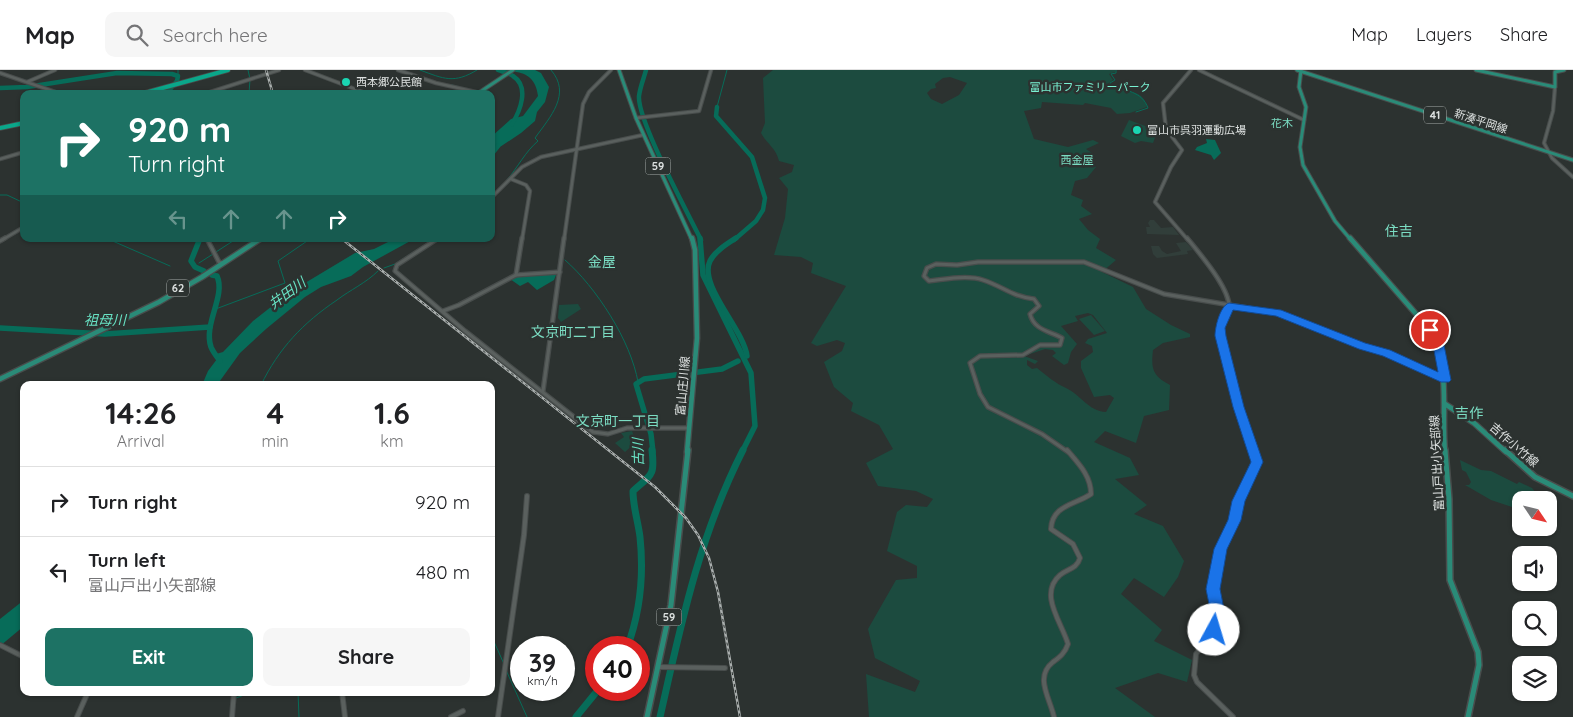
<!DOCTYPE html>
<html lang="en">
<head>
<meta charset="utf-8">
<style>
	:root { --surface:#fff; --page:#f6f6f6; --text:#202124; --muted:#757577; --line:#e0e0e0; --accent:#1d7264 }
	body { margin:0; font-family:Quicksand,"Noto Sans JP",sans-serif; background:var(--page); color:var(--text); height:100vh; display:flex; flex-direction:column; font-size:19px; white-space:nowrap }
	* { box-sizing:border-box; margin:0 }
	p { font-size:16px; color:var(--muted) }
	.icon { flex:none; width:28px; height:28px; fill:none; stroke:currentColor; stroke-width:2; stroke-linecap:round; stroke-linejoin:round }
	.map { position:relative; flex:1; overflow:hidden }
	.panel { position:absolute; left:20px; top:311px; width:475px; height:315px; display:flex; flex-direction:column; background:var(--surface); border-radius:10px; box-shadow:0 1px 4px #0004 }
	.panel>* { flex:none }
	.top-card { position:absolute; left:20px; top:20px; width:475px; height:152px; border-radius:10px; box-shadow:0 1px 4px #0004; background:#1d7264; color:#fff; overflow:hidden }
	.needle { width:32px; rotate:125deg }
	.tools { position:absolute; left:1512px; top:421px; display:grid; gap:10px }
	.tools a { display:grid; place-items:center; width:45px; height:45px; border-radius:10px; background:var(--surface); box-shadow:0 1px 4px #0004; font-size:25px }
	.speed { position:absolute; left:510px; top:566px; display:flex; gap:10px; font-size:25px; font-weight:700; text-align:center }
	.speed>* { display:grid; place-content:center; width:65px; height:65px; border-radius:50%; background:var(--surface); box-shadow:0 1px 4px #0004; line-height:1 }
	.speed small { font-size:12px; font-weight:400 }
	.speed .limit { border:8px solid #d22; background:#fff; color:#111 }
	.pin { position:absolute; display:grid; place-items:center; width:42px; height:42px; color:#fff; margin:-21px; border:2px solid #fff; border-radius:50%; box-shadow:0 1px 5px #0007 }
	.me { position:absolute; width:55px; margin:-28px; rotate:6deg; stroke-linejoin:round; filter:drop-shadow(0 0 4px #0008) }
	.turn { display:flex; align-items:center; gap:18px; height:105px; padding:0 25px; font-size:22px }
	.turn .icon { width:65px; height:65px; stroke-width:2.5 }
	.turn b { display:block; font-size:35px; line-height:42px }
	.lanes { display:flex; align-items:center; height:48px; padding:0 25px; background:#0003; justify-content:center; gap:25px; direction:ltr }
	.lanes .off { opacity:.35 }
	.eta { display:flex; justify-content:space-evenly; align-items:center; height:85px; text-align:center }
	.eta b { font-size:30px; font-weight:800; line-height:35px }
	.primary-button { display:flex; gap:10px; margin-top:auto; padding:10px 25px }
	.primary-button a { flex:1; height:58px; border-radius:10px; background:var(--accent); color:#fff; font-size:20px; font-weight:800; line-height:58px; text-align:center }
	.primary-button a+a { background:var(--page); color:var(--text) }
	ul { padding:0; list-style:none }
	li { display:flex; align-items:center; gap:15px; height:70px; padding:0 25px; border-top:1px solid var(--line) }
	li div { flex:1 }
	li b { display:block; font-size:19px }
	li em { font-style:normal }
	header { display:flex; align-items:center; gap:30px; box-sizing:border-box; height:70px; padding:0 25px; background:var(--surface); border-bottom:1px solid var(--line) }
	header strong { font-size:24px }
	nav { display:flex; gap:28px; margin-inline-start:auto; font-size:18px }
	.search { width:350px; height:45px; background:var(--page); display:flex; align-items:center; gap:12px; box-sizing:border-box; padding:0 18px; border-radius:10px; color:var(--muted); font-size:19px }
	.map>svg:first-child { display:block }
</style>
</head>
<body>
<header>
<strong>Map</strong>
<div class="search"><svg class="icon" aria-label="search" viewBox="0 0 24 24"><circle cx="10" cy="10" r="6"/><path d="M15 15l6 6"/></svg>Search here</div>
<nav><a>Map</a><a>Layers</a><a>Share</a></nav>
</header>
<div class="map">
<svg width="1573" height="647" viewBox="0 0 1573 647">
	<rect width="100%" height="100%" fill="#2c3230"/>
	<g fill="#313e3a">
		<path d="M 1150,150 L 1154,150 L 1161,158 L 1173,157 L 1179,165 L 1147,164 L 1146,157 L 1150,157 L 1148,153 Z"/>
		<path d="M 1186,172 L 1193,180 L 1187,181 L 1188,184 L 1157,188 L 1153,184 L 1151,176 L 1159,176 L 1162,181 L 1167,184 L 1181,181 L 1176,173 Z"/>
	</g>
	<g fill="#1c4b3f" fill-rule="evenodd">
		<path d="M 773,0 L 1115,0 L 1115,2 L 1109,4 L 1113,10 L 1108,14 C 1122,26 1142,15 1147,37 L 1130,43 L 1117,44 L 1111,38 L 1085,33 L 1083,35 L 1042,32 L 1041,38 L 1024,41 L 1034,69 L 1068,77 L 1093,70 L 1099,73 L 1086,79 L 1095,85 L 1086,89 L 1096,97 L 1087,108 L 1075,111 L 1071,125 L 1083,130 L 1081,136 L 1092,144 L 1079,149 L 1088,160 L 1100,169 L 1096,178 L 1116,190 L 1102,202 L 1133,217 L 1146,239 L 1171,255 L 1190,264 L 1190,267 L 1163,273 L 1153,280 C 1151,298 1152,306 1170,315 L 1169,340 L 1144,346 L 1136,373 L 1105,361 L 1094,372 L 1130,388 L 1139,405 L 1115,409 L 1147,435 L 1134,444 L 1163,456 L 1184,491 L 1178,507 L 1164,527 L 1134,508 L 1121,524 L 1162,560 L 1154,571 L 1192,590 L 1187,612 L 1158,603 L 1115,618 L 1155,647 L 869,647 L 866,604 L 915,622 L 920,611 L 875,588 L 868,559 L 896,510 L 917,508 L 917,496 L 887,481 L 897,442 L 906,435 L 927,437 L 933,429 L 916,421 L 878,416 L 866,393 L 893,379 L 879,355 L 851,341 L 853,333 L 834,317 L 824,292 L 842,281 L 845,273 L 837,270 L 817,276 L 811,273 L 846,216 L 811,203 L 813,193 L 801,187 L 774,185 L 785,148 L 788,119 L 779,108 L 792,102 L 794,95 L 779,91 C 776,78 767,74 761,63 L 765,53 L 763,8 ZM 950,7 L 967,13 L 959,25 L 942,34 L 931,29 L 927,23 L 931,19 L 936,18 L 935,14 L 943,8 ZM 1088,243 L 1093,245 L 1107,263 L 1088,269 L 1085,273 L 1092,276 L 1093,282 L 1081,291 L 1081,298 L 1094,327 L 1110,325 L 1114,328 L 1106,342 C 1088,341 1081,325 1066,318 C 1055,313 1047,306 1037,298 L 1032,299 L 1027,295 L 1027,290 L 1035,294 L 1038,291 L 1024,286 L 1045,279 L 1053,280 L 1056,283 L 1052,286 L 1064,295 L 1068,293 L 1071,282 L 1077,274 L 1061,256 L 1078,251 L 1075,246 Z"/>
		<path d="M 1129,50 L 1148,57 L 1156,65 L 1153,73 L 1141,71 L 1135,73 L 1121,66 Z"/>
		<path d="M 578,234 L 581,239 L 561,252 L 558,248 L 559,235 Z"/>
		<path d="M 1091,245 L 1105,261 L 1094,265 L 1079,249 Z"/>
		<path d="M 632,361 L 636,372 L 625,382 L 615,373 L 624,367 L 621,363 Z"/>
		<path d="M 1460,390 L 1481,400 L 1491,401 L 1517,414 L 1519,412 L 1532,418 L 1542,430 L 1521,430 L 1521,440 L 1491,430 L 1465,415 L 1469,415 L 1471,412 L 1466,402 L 1462,400 Z"/>
	</g>
	<g fill="#076c59">
		<path d="M 491,0 L 535,0 L 541,3 L 549,17 L 545,32 L 537,42 L 535,51 L 521,63 L 491,83 L 491,67 L 511,49 L 523,46 L 538,26 C 535,0 516,1 491,0 Z"/>
		<path d="M 1206,69 L 1215,70 L 1221,83 L 1214,90 L 1211,85 L 1195,80 L 1197,77 L 1207,73 Z"/>
		<path d="M 394,169 L 414,169 L 363,197 L 351,206 L 321,217 L 305,227 L 266,259 L 240,283 L 217,315 L 202,315 L 208,301 L 217,289 L 216,284 L 223,282 L 253,251 L 290,222 L 355,183 L 374,179 Z"/>
		<path d="M 554,204 L 556,205 L 554,210 L 537,220 L 528,212 L 520,216 L 510,209 L 520,205 Z"/>
		<path d="M 24,530 L 24,556 L 0,576 L 0,549 Z"/>
	</g>
	<g fill="none" stroke-linecap="round" stroke-linejoin="round">
		<g stroke="#076c59" stroke-width="1">
			<path d="M 178,0 L 178,6"/>
			<path d="M 248,0 L 250,9 L 249,24"/>
			<path d="M 420,0 C 444,9 454,14 477,0"/>
			<path d="M 1116,0 L 1116,3 L 1111,4 L 1115,10 L 1110,13 L 1111,15 C 1125,21 1142,21 1148,38 L 1136,42"/>
			<path d="M 452,15 L 470,20"/>
			<path d="M 491,27 L 493,35 L 491,40"/>
			<path d="M 717,37 L 727,0"/>
			<path d="M 507,110 C 518,97 525,82 538,71 L 535,68 C 550,47 572,24 551,0"/>
			<path d="M 0,125 L 7,125 L 24,133"/>
			<path d="M 108,169 L 170,196"/>
			<path d="M 216,182 L 236,169"/>
			<path d="M 565,190 C 596,217 631,271 638,312"/>
			<path d="M 199,193 L 213,184"/>
			<path d="M 384,198 L 395,194 L 434,169"/>
			<path d="M 213,240 L 285,213 L 278,191 L 310,169"/>
			<path d="M 261,315 C 279,278 303,253 337,230 C 350,220 366,213 378,201"/>
			<path d="M 491,565 L 504,594"/>
			<path d="M 506,600 L 527,647"/>
			<path d="M 298,622 L 299,647"/>
			<path d="M 236,623 L 236,628 L 252,622"/>
		</g>
		<g stroke="#076c59" stroke-width="4.5">
			<path d="M 498,0 C 503,2 509,3 513,6 C 530,17 520,41 512,54"/>
			<path d="M 646,0 C 644,8 640,17 639,26 C 637,50 688,143 701,170"/>
			<path d="M 0,18 L 27,17 L 117,3 L 172,4 L 178,6 L 177,11 L 166,24"/>
			<path d="M 717,37 L 716,46 L 752,87 L 765,128 L 763,140 L 756,151 L 734,170"/>
			<path d="M 491,85 L 498,76"/>
		</g>
		<g stroke="#076c59" stroke-width="5.5">
			<path d="M 700,168 L 703,205 L 751,303 L 755,356 L 742,382"/>
			<path d="M 736,168 C 727,174 715,181 710,191 C 698,215 744,260 747,286"/>
			<path d="M 199,171 L 191,191 L 195,197 L 204,201"/>
			<path d="M 212,205 L 217,206 C 226,226 203,254 211,277 C 213,282 217,287 220,291"/>
			<path d="M 0,258 L 105,264 L 210,257"/>
			<path d="M 653,382 L 651,364 L 636,314 L 644,309 L 722,299 L 738,291"/>
		</g>
		<g stroke="#076c59" stroke-width="7">
			<path d="M 627,578 C 640,543 644,505 640,467 C 638,451 633,437 633,421 C 652,404 655,406 652,380"/>
			<path d="M 576,647 L 598,620"/>
			<path d="M 660,647 C 681,554 699,467 743,380"/>
		</g>
		<g stroke="#484d4c" stroke-width="4.5">
			<g id="minor-far2">
				<path d="M 305,0 L 368,24"/>
				<path d="M 398,0 L 436,13 L 476,22"/>
				<path d="M 1199,0 L 1304,50"/>
				<path d="M 0,3 L 61,24"/>
				<path d="M 27,12 L 55,0"/>
				<path d="M 1555,17 L 1553,41 L 1544,73 L 1552,88 L 1573,107"/>
				<path d="M 204,24 L 279,0"/>
				<path d="M 491,30 L 491,38"/>
				<path d="M 636,48 L 699,41 L 711,0"/>
				<path d="M 0,89 L 24,82"/>
				<path d="M 511,109 L 526,115 L 530,121 L 522,170"/>
				<path d="M 491,128 L 522,97 L 541,87 L 643,65"/>
				<path d="M 2,170 L 24,157"/>
				<path d="M 564,170 L 583,34 L 589,22 L 611,0"/>
				<path d="M 1188,170 L 1155,132 L 1171,97 L 1182,80 L 1166,59 L 1163,33 L 1191,0"/>
			</g>
		</g>
		<g stroke="#484d4c" stroke-width="5.5">
			<g id="minor-far1">
				<path d="M 1187,168 C 1199,183 1233,221 1229,241 C 1226,250 1220,255 1220,266 L 1239,337 L 1254,382"/>
				<path d="M 207,169 L 219,192 L 222,193"/>
				<path d="M 437,169 L 397,195 L 395,201 L 465,261 L 593,362 L 608,364 L 627,358 L 689,358"/>
				<path d="M 0,171 L 5,168"/>
				<path d="M 516,205 L 522,168"/>
				<path d="M 443,241 L 459,235 L 516,205 L 560,202"/>
				<path d="M 543,321 L 564,168"/>
				<path d="M 1068,382 L 1042,364 L 988,337 L 980,324 L 970,293 L 980,286 L 1023,285 L 1040,275 L 1060,275 L 1062,268 C 1049,261 1034,260 1030,244 L 1039,236 L 1034,229 C 1011,226 1004,217 983,210 C 969,205 944,209 929,211 L 924,206 L 927,198 L 936,194 L 957,195 L 978,192 L 1084,192 L 1164,224 L 1278,243 L 1363,277 L 1387,283 L 1443,308"/>
			</g>
		</g>
		<g stroke="#484d4c" stroke-width="6">
			<g id="minor">
				<path d="M 0,575 L 24,587"/>
				<path d="M 658,597 L 725,598"/>
				<path d="M 342,622 L 345,647"/>
				<path d="M 77,647 L 88,622"/>
				<path d="M 232,647 L 234,622"/>
				<path d="M 451,647 L 463,641"/>
				<path d="M 498,647 L 524,465 L 527,426"/>
				<path d="M 1054,647 C 1050,628 1034,607 1053,592 C 1060,587 1065,583 1068,574 C 1062,553 1038,524 1060,505 C 1067,499 1077,499 1080,488 L 1073,474 L 1051,459 C 1052,435 1075,435 1091,424 C 1091,406 1079,394 1067,380"/>
				<path d="M 1233,647 L 1197,612 L 1194,605 L 1196,584 L 1214,561 L 1217,552 L 1218,544 L 1213,519 L 1220,479 L 1234,450 L 1238,431 L 1257,392 L 1253,380"/>
			</g>
		</g>
		<g stroke="#484d4c" stroke-width="5">
			<g id="major-far2">
				<path d="M 619,0 L 636,48 L 692,170"/>
				<path d="M 1297,0 L 1573,90"/>
				<path d="M 1301,0 L 1299,17 L 1306,37 L 1300,77 L 1303,95 L 1335,151 L 1351,170"/>
				<path d="M 1476,0 L 1555,17 L 1555,2 L 1564,0"/>
				<path d="M 477,24 L 513,0"/>
			</g>
		</g>
		<g stroke="#484d4c" stroke-width="7">
			<g id="major-far1">
				<path d="M 1350,168 L 1430,260 C 1451,300 1441,339 1445,382"/>
				<path d="M 0,309 L 159,232 L 202,207 L 260,169"/>
				<path d="M 1445,334 L 1474,353 L 1506,382"/>
				<path d="M 687,382 L 697,268 L 695,180 L 692,168"/>
			</g>
		</g>
		<g stroke="#484d4c" stroke-width="8">
			<g id="major">
				<path d="M 1445,380 L 1449,429 L 1450,510 L 1478,582 L 1479,595 L 1468,647"/>
				<path d="M 1505,380 L 1535,407 L 1573,426"/>
				<path d="M 647,647 L 671,535 L 688,380"/>
			</g>
		</g>
		<g stroke="#484d4c" stroke-width="5.5">
			<g id="highway">
				<path d="M 141,24 L 228,0"/>
				<path d="M 0,58 L 24,53"/>
			</g>
		</g>
		<use href="#minor-far2" stroke="#5a605e" stroke-width="2.5"/>
		<use href="#minor-far1" stroke="#5a605e" stroke-width="3"/>
		<use href="#minor" stroke="#5a605e" stroke-width="4"/>
		<use href="#major-far2" stroke="#2a8b78" stroke-width="3"/>
		<use href="#major-far1" stroke="#2a8b78" stroke-width="4.5"/>
		<use href="#major" stroke="#2a8b78" stroke-width="5"/>
		<use href="#highway" stroke="#0aa78a" stroke-width="4"/>
		<g stroke="#aaafae" stroke-width="2.5">
			<g id="rail">
				<path d="M 266,0 L 273,24"/>
				<path d="M 342,169 L 655,417 L 686,448 L 698,465 L 709,488 L 718,522 L 740,647"/>
			</g>
		</g>
		<use href="#rail" stroke="#2c3230" stroke-width="1" stroke-dasharray="3" stroke-linecap="butt"/>
	</g>
	<path fill="#1a73e8" stroke="#114b97" d="M 1229,233 L 1281,240 L 1365,273 L 1390,280 L 1438,302 L 1433,275 L 1424,260 L 1430,256 L 1433,257 L 1444,275 L 1451,310 L 1449,312 L 1441,312 L 1383,286 L 1359,279 L 1276,246 L 1233,240 L 1225,258 L 1226,266 L 1244,337 L 1263,392 L 1245,431 L 1241,450 L 1227,479 L 1220,519 L 1225,544 L 1219,565 L 1214,567 L 1209,565 L 1207,560 L 1211,544 L 1206,519 L 1214,479 L 1228,450 L 1232,431 L 1251,392 L 1233,337 L 1215,266 C 1215,257 1220,236 1229,233 Z"/>
	<g fill="#1ad5b2" stroke="#2c3230" stroke-width="2">
		<circle cx="346" cy="12" r="5"/>
		<circle cx="1137" cy="60" r="5"/>
	</g>
	<g text-anchor="middle" stroke-width="5" stroke-linejoin="round" paint-order="stroke">
		<g font-size="11" fill="#dce0df" stroke="#2c3230" text-anchor="start">
			<text x="356" y="16">西本郷公民館</text>
			<text x="1147" y="64">富山市呉羽運動広場</text>
		</g>
		<g font-size="11" fill="#79f2d3" stroke="#2c3230">
			<text x="1090" y="21">富山市ファミリーパーク</text>
		</g>
		<g fill="#2c3230" stroke="#a7acaa" stroke-width="1">
			<rect x="1424" y="36.5" width="22" height="17" rx="4"/>
			<rect x="645.5" y="87.5" width="25" height="17" rx="4"/>
			<rect x="167" y="209.5" width="22" height="17" rx="4"/>
			<rect x="656.5" y="538.5" width="25" height="17" rx="4"/>
		</g>
		<g font-size="11" font-weight="bold" fill="#dce0df">
			<text x="1435" y="49">41</text>
			<text x="658" y="100">59</text>
			<text x="178" y="222">62</text>
			<text x="669" y="551">59</text>
		</g>
		<g font-size="11" fill="#dce0df" stroke="#2c3230">
			<text transform="translate(1481 51) rotate(18)" y="4">新湊平岡線</text>
		</g>
		<g font-size="11" fill="#7bddc3" stroke="#2c3230">
			<text x="1282" y="57">花木</text>
			<text x="1077" y="94">西金屋</text>
		</g>
		<g font-size="12" fill="#dce0df" stroke="#2c3230">
			<text transform="translate(683 316) rotate(-85)" y="4">富山庄川線</text>
			<text transform="translate(1514 375) rotate(41)" y="4">吉作小竹線</text>
			<text transform="translate(1437 393) rotate(-93)" y="4">富山戸出小矢部線</text>
		</g>
		<g font-size="14" fill="#7bddc3" stroke="#2c3230">
			<text x="1399" y="166">住吉</text>
			<text x="602" y="197">金屋</text>
			<text x="573" y="267">文京町二丁目</text>
			<text x="1469" y="348">吉作</text>
			<text x="618" y="356">文京町一丁目</text>
		</g>
		<g font-size="14" font-style="italic" fill="#68e2c4" stroke="#2c3230">
			<text transform="translate(287 223) rotate(-36)" y="5">井田川</text>
			<text x="105" y="255">祖母川</text>
			<text transform="translate(638 382) rotate(-91)" y="5">古川</text>
		</g>
	</g>
</svg>
<div class="tools">
<a><svg class="needle" viewBox="-14 -14 28 28"><path d="M0-13l5 13h-10z" fill="#e53935"/><path d="M0 13l5-13h-10z" fill="#757577"/></svg></a>
<a><svg class="icon" aria-label="sound" viewBox="0 0 24 24"><path d="M4 9h4l5-4v14l-5-4H4zM17 9q2 3 0 6"/></svg></a>
<a><svg class="icon" aria-label="search" viewBox="0 0 24 24"><circle cx="10" cy="10" r="6"/><path d="M15 15l6 6"/></svg></a>
<a><svg class="icon" aria-label="layers" viewBox="0 0 24 24"><path d="M12 4l9 5-9 5-9-5zM3 14l9 5 9-5"/></svg></a>
</div>
<div class="speed"><div>39<small>km/h</small></div><div class="limit">40</div></div>
<div class="pin" style="left:1430px;top:260px;background:#d93025"><svg class="icon" aria-label="arrive" viewBox="0 0 24 24"><path d="M6 21V4h12l-3 4 3 4H6"/></svg></div>
<svg class="me" style="left:1214px;top:560px" viewBox="-20 -20 40 40"><circle r="19" fill="#fff"/><path d="M0-13L10 11 0 6-10 11z" fill="#1a73e8"/></svg>
<div class="top-card">
<div class="turn"><svg class="icon" aria-label="right" viewBox="0 0 24 24"><path d="M7 20v-9h11M14 6l5 5-5 5"/></svg><div><b>920 m</b>Turn right</div></div>
<div class="lanes"><svg class="icon off" aria-label="left" viewBox="0 0 24 24"><path d="M17 20v-9H6M10 6l-5 5 5 5"/></svg><svg class="icon off" aria-label="ahead" viewBox="0 0 24 24"><path d="M12 20V5M6 11l6-6 6 6"/></svg><svg class="icon off" aria-label="ahead" viewBox="0 0 24 24"><path d="M12 20V5M6 11l6-6 6 6"/></svg><svg class="icon" aria-label="right" viewBox="0 0 24 24"><path d="M7 20v-9h11M14 6l5 5-5 5"/></svg></div>
</div>
<section class="panel">
<div class="eta">
<div><b>14:26</b><p>Arrival</p></div>
<div><b>4</b><p>min</p></div>
<div><b>1.6</b><p>km</p></div>
</div>
<ul>
<li><svg class="icon" aria-label="right" viewBox="0 0 24 24"><path d="M7 20v-9h11M14 6l5 5-5 5"/></svg><div><b>Turn right</b></div><em>920 m</em></li>
<li><svg class="icon" aria-label="left" viewBox="0 0 24 24"><path d="M17 20v-9H6M10 6l-5 5 5 5"/></svg><div><b>Turn left</b><p>富山戸出小矢部線</p></div><em>480 m</em></li>
</ul>
<div class="primary-button"><a>Exit</a><a>Share</a></div>
</section>
</div>
</body>
</html>
